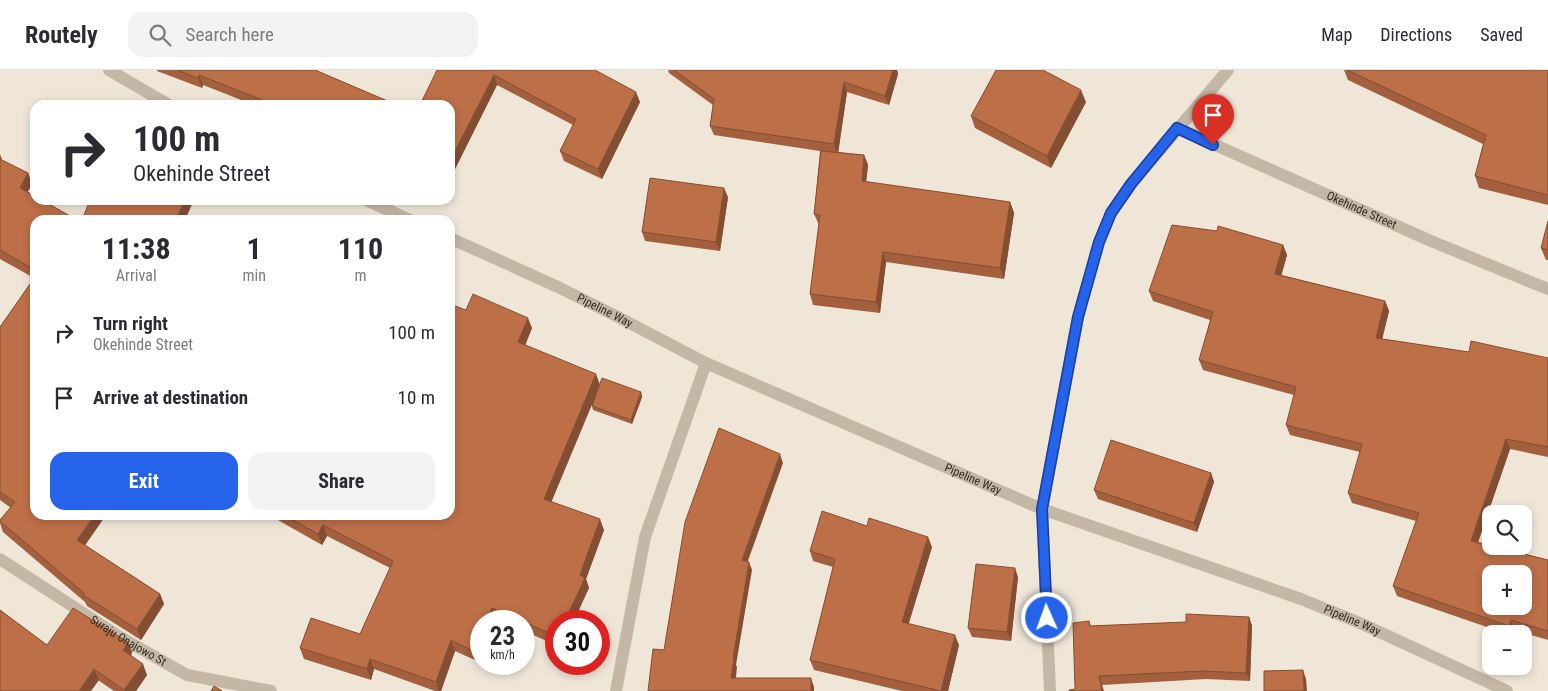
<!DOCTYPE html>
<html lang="en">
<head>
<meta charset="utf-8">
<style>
	:root { --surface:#fff; --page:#f2f2f3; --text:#2b2b33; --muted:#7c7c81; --line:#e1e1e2; --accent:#2563eb }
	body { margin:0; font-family:"Roboto Condensed",sans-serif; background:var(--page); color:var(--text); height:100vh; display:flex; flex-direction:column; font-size:19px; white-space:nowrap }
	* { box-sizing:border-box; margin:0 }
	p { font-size:16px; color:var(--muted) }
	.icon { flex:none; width:28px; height:28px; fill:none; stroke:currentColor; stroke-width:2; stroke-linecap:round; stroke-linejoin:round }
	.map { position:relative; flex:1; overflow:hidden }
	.details { position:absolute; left:30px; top:145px; width:425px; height:305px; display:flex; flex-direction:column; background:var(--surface); border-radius:15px; box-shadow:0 2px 8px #0003 }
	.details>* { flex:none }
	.banner { position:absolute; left:30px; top:30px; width:425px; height:105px; border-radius:15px; box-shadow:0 2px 8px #0003; background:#fff; color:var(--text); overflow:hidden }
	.fabs { position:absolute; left:1482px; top:435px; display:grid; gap:10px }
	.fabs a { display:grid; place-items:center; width:50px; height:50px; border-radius:10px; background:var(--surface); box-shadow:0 2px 8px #0003; font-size:25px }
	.speed { position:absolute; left:470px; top:540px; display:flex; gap:10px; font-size:25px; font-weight:700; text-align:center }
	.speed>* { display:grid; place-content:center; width:65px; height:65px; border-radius:50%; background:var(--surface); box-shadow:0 2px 8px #0003; line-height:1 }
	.speed small { font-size:12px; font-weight:400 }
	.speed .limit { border:8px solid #d22; background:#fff; color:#111 }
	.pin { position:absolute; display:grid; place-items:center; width:42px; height:42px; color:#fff; margin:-51px -21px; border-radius:50% 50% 50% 0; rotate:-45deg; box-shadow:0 0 5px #0007 }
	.pin .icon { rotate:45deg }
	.me { position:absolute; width:55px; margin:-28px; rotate:358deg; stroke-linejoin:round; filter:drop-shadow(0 0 4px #0008) }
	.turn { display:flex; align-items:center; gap:18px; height:105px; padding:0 20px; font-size:22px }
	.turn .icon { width:65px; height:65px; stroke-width:2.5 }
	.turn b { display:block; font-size:35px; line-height:42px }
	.eta { display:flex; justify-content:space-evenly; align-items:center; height:85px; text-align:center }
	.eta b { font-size:30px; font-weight:700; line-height:35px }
	.action { display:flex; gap:10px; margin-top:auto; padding:10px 20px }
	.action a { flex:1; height:58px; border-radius:15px; background:var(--accent); color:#fff; font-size:20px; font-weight:700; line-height:58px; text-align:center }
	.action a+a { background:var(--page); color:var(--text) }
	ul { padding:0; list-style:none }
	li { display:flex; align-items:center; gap:15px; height:65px; padding:0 20px }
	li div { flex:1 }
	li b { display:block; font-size:19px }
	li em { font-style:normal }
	header { display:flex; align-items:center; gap:30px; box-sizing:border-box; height:70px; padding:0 25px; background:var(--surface); border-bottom:1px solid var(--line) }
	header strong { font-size:24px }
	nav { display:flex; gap:28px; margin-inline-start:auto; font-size:18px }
	.search { width:350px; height:45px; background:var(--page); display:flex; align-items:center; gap:12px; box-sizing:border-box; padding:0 18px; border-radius:15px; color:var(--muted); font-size:19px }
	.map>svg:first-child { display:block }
</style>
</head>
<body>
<header>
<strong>Routely</strong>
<div class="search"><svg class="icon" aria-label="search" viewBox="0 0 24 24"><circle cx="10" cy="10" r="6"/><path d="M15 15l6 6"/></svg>Search here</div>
<nav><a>Map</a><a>Directions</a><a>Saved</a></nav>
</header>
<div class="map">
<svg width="1548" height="621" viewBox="0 0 1548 621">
	<rect width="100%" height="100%" fill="#efe6d8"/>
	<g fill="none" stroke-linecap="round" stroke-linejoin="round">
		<g stroke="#c5b7a5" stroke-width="12">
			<path d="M 109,0 L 169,35"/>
			<path id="s1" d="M 1177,58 L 1431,171 L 1548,219"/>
			<path d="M 366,130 L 410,150"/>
			<path id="s2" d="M 450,168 L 558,217 L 618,247 L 706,293 L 1042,439 L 1301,529 L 1360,553 L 1507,621"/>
			<path id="s3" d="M 0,489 L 120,567 L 187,605 L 271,621"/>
			<path d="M 616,621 L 645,467 L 706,293"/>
			<path d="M 1050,621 L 1042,439 L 1078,247 L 1099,173 L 1111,143 L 1131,114 L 1228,0"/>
		</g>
	</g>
	<g fill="#a35f3e">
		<path d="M 157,0 L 315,0 L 397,35 L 254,35 L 203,15 L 202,18 L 157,1 Z"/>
		<path d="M 437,0 L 595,0 L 640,32 L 602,109 L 564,91 L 560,81 L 573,55 L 497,15 L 450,109 L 450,35 Z"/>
		<path d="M 668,0 L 897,0 L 898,4 L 889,35 L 847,22 L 838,82 L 864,85 L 868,95 L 866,112 L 1010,132 L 1014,143 L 1004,209 L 886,192 L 880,243 L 813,235 L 810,224 L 819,155 L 814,144 L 820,81 L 714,65 L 710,56 L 713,35 L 669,3 Z"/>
		<path d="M 1344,0 L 1548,0 L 1548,135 L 1479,118 L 1475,106 L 1483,74 L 1348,10 Z"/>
		<path d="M 1086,32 L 1051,98 L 975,58 L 971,46 Z"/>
		<path d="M 0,84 L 2,89 L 1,90 L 28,103 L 32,114 L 27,122 L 35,150 L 35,445 L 106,445 L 85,475 L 160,524 L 164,534 L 141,570 L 87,536 L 85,532 L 3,462 L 0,453 L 0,450 L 11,438 L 0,430 L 0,257 L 34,208 L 0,189 Z"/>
		<path d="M 728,127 L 720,181 L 645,171 L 642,162 Z"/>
		<path d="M 1548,151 L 1548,190 L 1546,190 L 1541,178 Z"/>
		<path d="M 1283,175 L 1287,185 L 1281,205 L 1385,231 L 1389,241 L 1382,269 L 1469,282 L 1548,288 L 1548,387 L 1510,379 L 1478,472 L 1548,490 L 1548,570 L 1514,560 L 1514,564 L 1507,564 L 1397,526 L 1393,516 L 1416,451 L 1352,433 L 1348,423 L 1360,382 L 1290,365 L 1286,355 L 1294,325 L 1203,300 L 1199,290 L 1210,250 L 1153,231 L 1149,221 Z"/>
		<path d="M 466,240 L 532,258 L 525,275 L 600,314 L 641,322 L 642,327 L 632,354 L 593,340 L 592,336 L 592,334 L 551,432 L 604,460 L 586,509 L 589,518 L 556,551 L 556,575 L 524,561 L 524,551 L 503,551 L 496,548 L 481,551 L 481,578 L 475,590 L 455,581 L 441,621 L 435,621 L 374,599 L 371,610 L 304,589 L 300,578 L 360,564 L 390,498 L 327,466 L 322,475 L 269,445 L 450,445 Z"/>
		<path d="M 1211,403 L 1214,412 L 1197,462 L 1098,429 L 1094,420 Z"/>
		<path d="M 867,456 L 932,477 L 908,554 L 959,575 L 948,621 L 902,621 L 814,600 L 810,590 L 833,497 L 813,491 L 810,481 Z"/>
		<path d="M 1018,507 L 1011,571 L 972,567 L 968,558 Z"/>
		<path d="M 1249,547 L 1252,556 L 1250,611 L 1206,609 L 1102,615 L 1075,619 L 1089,551 L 1091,556 L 1186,552 Z"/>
		<path d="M 128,572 L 132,583 L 131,585 L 147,605 L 136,621 L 114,621 L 47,575 Z"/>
	</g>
	<g fill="#844e32">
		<path d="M 893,0 L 897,0 L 898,4 L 889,35 L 885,26 Z"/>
		<path d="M 199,5 L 203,15 L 202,18 L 198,8 Z"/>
		<path d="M 494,5 L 497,15 L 450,109 L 450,91 Z"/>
		<path d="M 844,12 L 847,22 L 838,84 L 834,74 Z"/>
		<path d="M 1081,20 L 1086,32 L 1051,98 L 1047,86 Z"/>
		<path d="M 636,22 L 640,32 L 602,109 L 598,99 Z"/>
		<path d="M 864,85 L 868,95 L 865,122 L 862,111 Z"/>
		<path d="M 28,103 L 32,114 L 24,129 L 20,118 Z"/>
		<path d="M 724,118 L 728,127 L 720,181 L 716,172 Z"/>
		<path d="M 185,130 L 194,130 L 185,150 L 176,150 Z"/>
		<path d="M 1010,132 L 1014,143 L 1004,209 L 1000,198 Z"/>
		<path d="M 1283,175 L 1287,185 L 1279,214 L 1275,204 Z"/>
		<path d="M 883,182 L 886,192 L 880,243 L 876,232 Z"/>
		<path d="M 1385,231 L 1389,241 L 1380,278 L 1376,268 Z"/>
		<path d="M 528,248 L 532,258 L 522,283 L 518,272 Z"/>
		<path d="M 596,304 L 600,315 L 548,440 L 544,429 Z"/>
		<path d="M 641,322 L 642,327 L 632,354 L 631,350 Z"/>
		<path d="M 1506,369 L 1510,379 L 1475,481 L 1471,471 Z"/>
		<path d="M 780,384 L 783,393 L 745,499 L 742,490 Z"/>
		<path d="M 1211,403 L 1214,412 L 1197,462 L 1194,453 Z"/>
		<path d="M 95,445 L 106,445 L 81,481 L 77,470 Z"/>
		<path d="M 600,449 L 604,460 L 586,509 L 589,518 L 574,551 L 565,551 L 580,505 Z"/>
		<path d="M 323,455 L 327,466 L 322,475 L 318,464 Z"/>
		<path d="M 928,467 L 932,477 L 906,563 L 902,552 Z"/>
		<path d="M 749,492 L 752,500 L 736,595 L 737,597 L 735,617 L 731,608 L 733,588 Z"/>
		<path d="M 1015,498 L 1018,507 L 1011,571 L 1007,562 Z"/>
		<path d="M 160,524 L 164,534 L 141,570 L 137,559 Z"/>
		<path d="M 492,538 L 496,548 L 495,551 L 486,551 Z"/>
		<path d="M 1249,547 L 1252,556 L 1250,611 L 1246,603 Z"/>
		<path d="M 1511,550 L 1514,560 L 1514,564 L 1512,564 L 1509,556 Z"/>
		<path d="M 481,560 L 481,578 L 475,590 L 471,580 Z"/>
		<path d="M 955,565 L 959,575 L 948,621 L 941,621 Z"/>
		<path d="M 451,570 L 455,581 L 441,621 L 439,621 L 436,612 Z"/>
		<path d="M 128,572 L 132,583 L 127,591 L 123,580 Z"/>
		<path d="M 370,589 L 374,599 L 371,610 L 367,599 Z"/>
		<path d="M 143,594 L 147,605 L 136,621 L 125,621 L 124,620 Z"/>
		<path d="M 94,599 L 99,610 L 91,621 L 79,621 Z"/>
		<path d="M 1303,600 L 1306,609 L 1307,621 L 1304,621 Z"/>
		<path d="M 1099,606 L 1104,621 L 1102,621 Z"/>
		<path d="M 811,608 L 814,617 L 814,621 L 811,621 Z"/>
	</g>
	<g fill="#bd6f48" stroke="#844e32" fill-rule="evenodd">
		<path d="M 177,0 L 315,0 L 397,35 L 275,35 L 199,5 L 198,8 Z"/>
		<path d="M 437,0 L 595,0 L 636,22 L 598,99 L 560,81 L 576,49 L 494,5 L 450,91 L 450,35 L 420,35 Z"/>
		<path d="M 674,0 L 893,0 L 885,26 L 844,12 L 834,74 L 710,56 L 714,29 Z"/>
		<path d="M 996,0 L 1043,0 L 1081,20 L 1047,86 L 971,46 Z"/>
		<path d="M 1347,0 L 1548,0 L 1548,125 L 1475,106 L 1486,65 Z"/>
		<path d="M 821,81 L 864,85 L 862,111 L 1010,132 L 1000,198 L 883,182 L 876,232 L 810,224 L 820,145 L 814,144 Z"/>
		<path d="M 0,89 L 28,103 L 20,118 L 35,126 L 35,130 L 42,130 L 77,150 L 35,150 L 35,200 L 0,180 Z"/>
		<path d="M 650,108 L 724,118 L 716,172 L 642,162 Z"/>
		<path d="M 90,130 L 185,130 L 176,149 L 178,150 L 82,150 Z"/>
		<path d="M 1548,151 L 1548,180 L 1541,178 Z"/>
		<path d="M 1172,155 L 1217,161 L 1218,156 L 1283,175 L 1275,204 L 1385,231 L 1376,268 L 1469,282 L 1471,271 L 1548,288 L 1548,377 L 1506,369 L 1471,471 L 1548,490 L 1548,561 L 1511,550 L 1509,556 L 1393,516 L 1419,443 L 1348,423 L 1362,374 L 1286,355 L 1296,317 L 1199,290 L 1213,242 L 1149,221 ZM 1491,504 L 1524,504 L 1524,536 L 1491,536 Z"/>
		<path d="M 35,207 L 35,445 L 95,445 L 77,470 L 160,524 L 137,559 L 83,525 L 84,523 L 0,451 L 0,450 L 15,432 L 0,422 L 0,257 Z"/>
		<path d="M 473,224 L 528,248 L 518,272 L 596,304 L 544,429 L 600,449 L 580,505 L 585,508 L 565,551 L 556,551 L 556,566 L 492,538 L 486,551 L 481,551 L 481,560 L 471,580 L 451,570 L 436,612 L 370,589 L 367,599 L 300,578 L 311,548 L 360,564 L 393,491 L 323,455 L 318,464 L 284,445 L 450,445 L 450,234 L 466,240 Z"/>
		<path d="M 602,308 L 641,322 L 631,350 L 592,336 Z"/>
		<path d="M 719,358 L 780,384 L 742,490 L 749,492 L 733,588 L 734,589 L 731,608 L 811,608 L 811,621 L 648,621 L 653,579 L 664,580 L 685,452 Z"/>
		<path d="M 1111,370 L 1211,403 L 1194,453 L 1094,420 Z"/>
		<path d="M 822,441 L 867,456 L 869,448 L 928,467 L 902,552 L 955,565 L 941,621 L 810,590 L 835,489 L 810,481 Z"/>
		<path d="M 976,494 L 1015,498 L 1007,562 L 968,558 Z"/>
		<path d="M 73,538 L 128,572 L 123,580 L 143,594 L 124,620 L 94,599 L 79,621 L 0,621 L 0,540 L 47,575 Z"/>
		<path d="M 1186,544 L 1249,547 L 1246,603 L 1203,601 L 1099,606 L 1102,621 L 1069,621 L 1069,620 L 1075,619 L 1073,553 L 1089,551 L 1090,556 L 1186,552 Z"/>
		<path d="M 1303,600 L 1304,621 L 1264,621 L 1264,601 Z"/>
		<path d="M 214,616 L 222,621 L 211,621 Z"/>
	</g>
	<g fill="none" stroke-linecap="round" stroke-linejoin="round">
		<g stroke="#184099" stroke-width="12">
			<path id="route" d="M 1047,548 L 1042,439 L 1078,247 L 1099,172 L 1111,143 L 1131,114 L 1177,58 L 1213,75"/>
		</g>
		<use href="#route" stroke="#2563eb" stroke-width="9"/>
	</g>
	<g text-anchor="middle" stroke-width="5" stroke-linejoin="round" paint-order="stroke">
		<g font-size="12" fill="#322b26" stroke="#f7f0e3">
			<text dy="4" stroke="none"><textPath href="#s1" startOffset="202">Okehinde Street</textPath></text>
			<text dy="4" stroke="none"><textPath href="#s2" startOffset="171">Pipeline Way</textPath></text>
			<text dy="4" stroke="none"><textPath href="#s2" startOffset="576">Pipeline Way</textPath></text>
			<text dy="4" stroke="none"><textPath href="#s2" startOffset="981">Pipeline Way</textPath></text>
			<text dy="4" stroke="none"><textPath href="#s3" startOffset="152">Suraju Onajowo St</textPath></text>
		</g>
	</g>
</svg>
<div class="fabs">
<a><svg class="icon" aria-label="search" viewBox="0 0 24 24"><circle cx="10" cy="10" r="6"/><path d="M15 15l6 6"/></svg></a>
<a>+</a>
<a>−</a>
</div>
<div class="speed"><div>23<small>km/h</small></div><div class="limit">30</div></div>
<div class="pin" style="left:1213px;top:75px;background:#d93025"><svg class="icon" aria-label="arrive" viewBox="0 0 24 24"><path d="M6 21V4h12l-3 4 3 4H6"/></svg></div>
<svg class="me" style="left:1047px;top:548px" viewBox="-20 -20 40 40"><circle r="17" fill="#2563eb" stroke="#fff" stroke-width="3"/><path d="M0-11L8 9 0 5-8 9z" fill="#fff"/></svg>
<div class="banner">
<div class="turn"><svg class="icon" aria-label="right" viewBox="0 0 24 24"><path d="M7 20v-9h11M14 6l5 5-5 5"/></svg><div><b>100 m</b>Okehinde Street</div></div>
</div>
<section class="details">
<div class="eta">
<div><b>11:38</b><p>Arrival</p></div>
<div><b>1</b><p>min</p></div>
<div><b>110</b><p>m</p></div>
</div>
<ul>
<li><svg class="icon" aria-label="right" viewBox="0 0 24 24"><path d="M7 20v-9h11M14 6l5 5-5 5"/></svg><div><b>Turn right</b><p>Okehinde Street</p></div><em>100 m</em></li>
<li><svg class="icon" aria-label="arrive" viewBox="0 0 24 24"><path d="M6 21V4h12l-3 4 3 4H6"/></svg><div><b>Arrive at destination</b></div><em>10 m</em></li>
</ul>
<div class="action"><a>Exit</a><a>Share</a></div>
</section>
</div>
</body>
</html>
